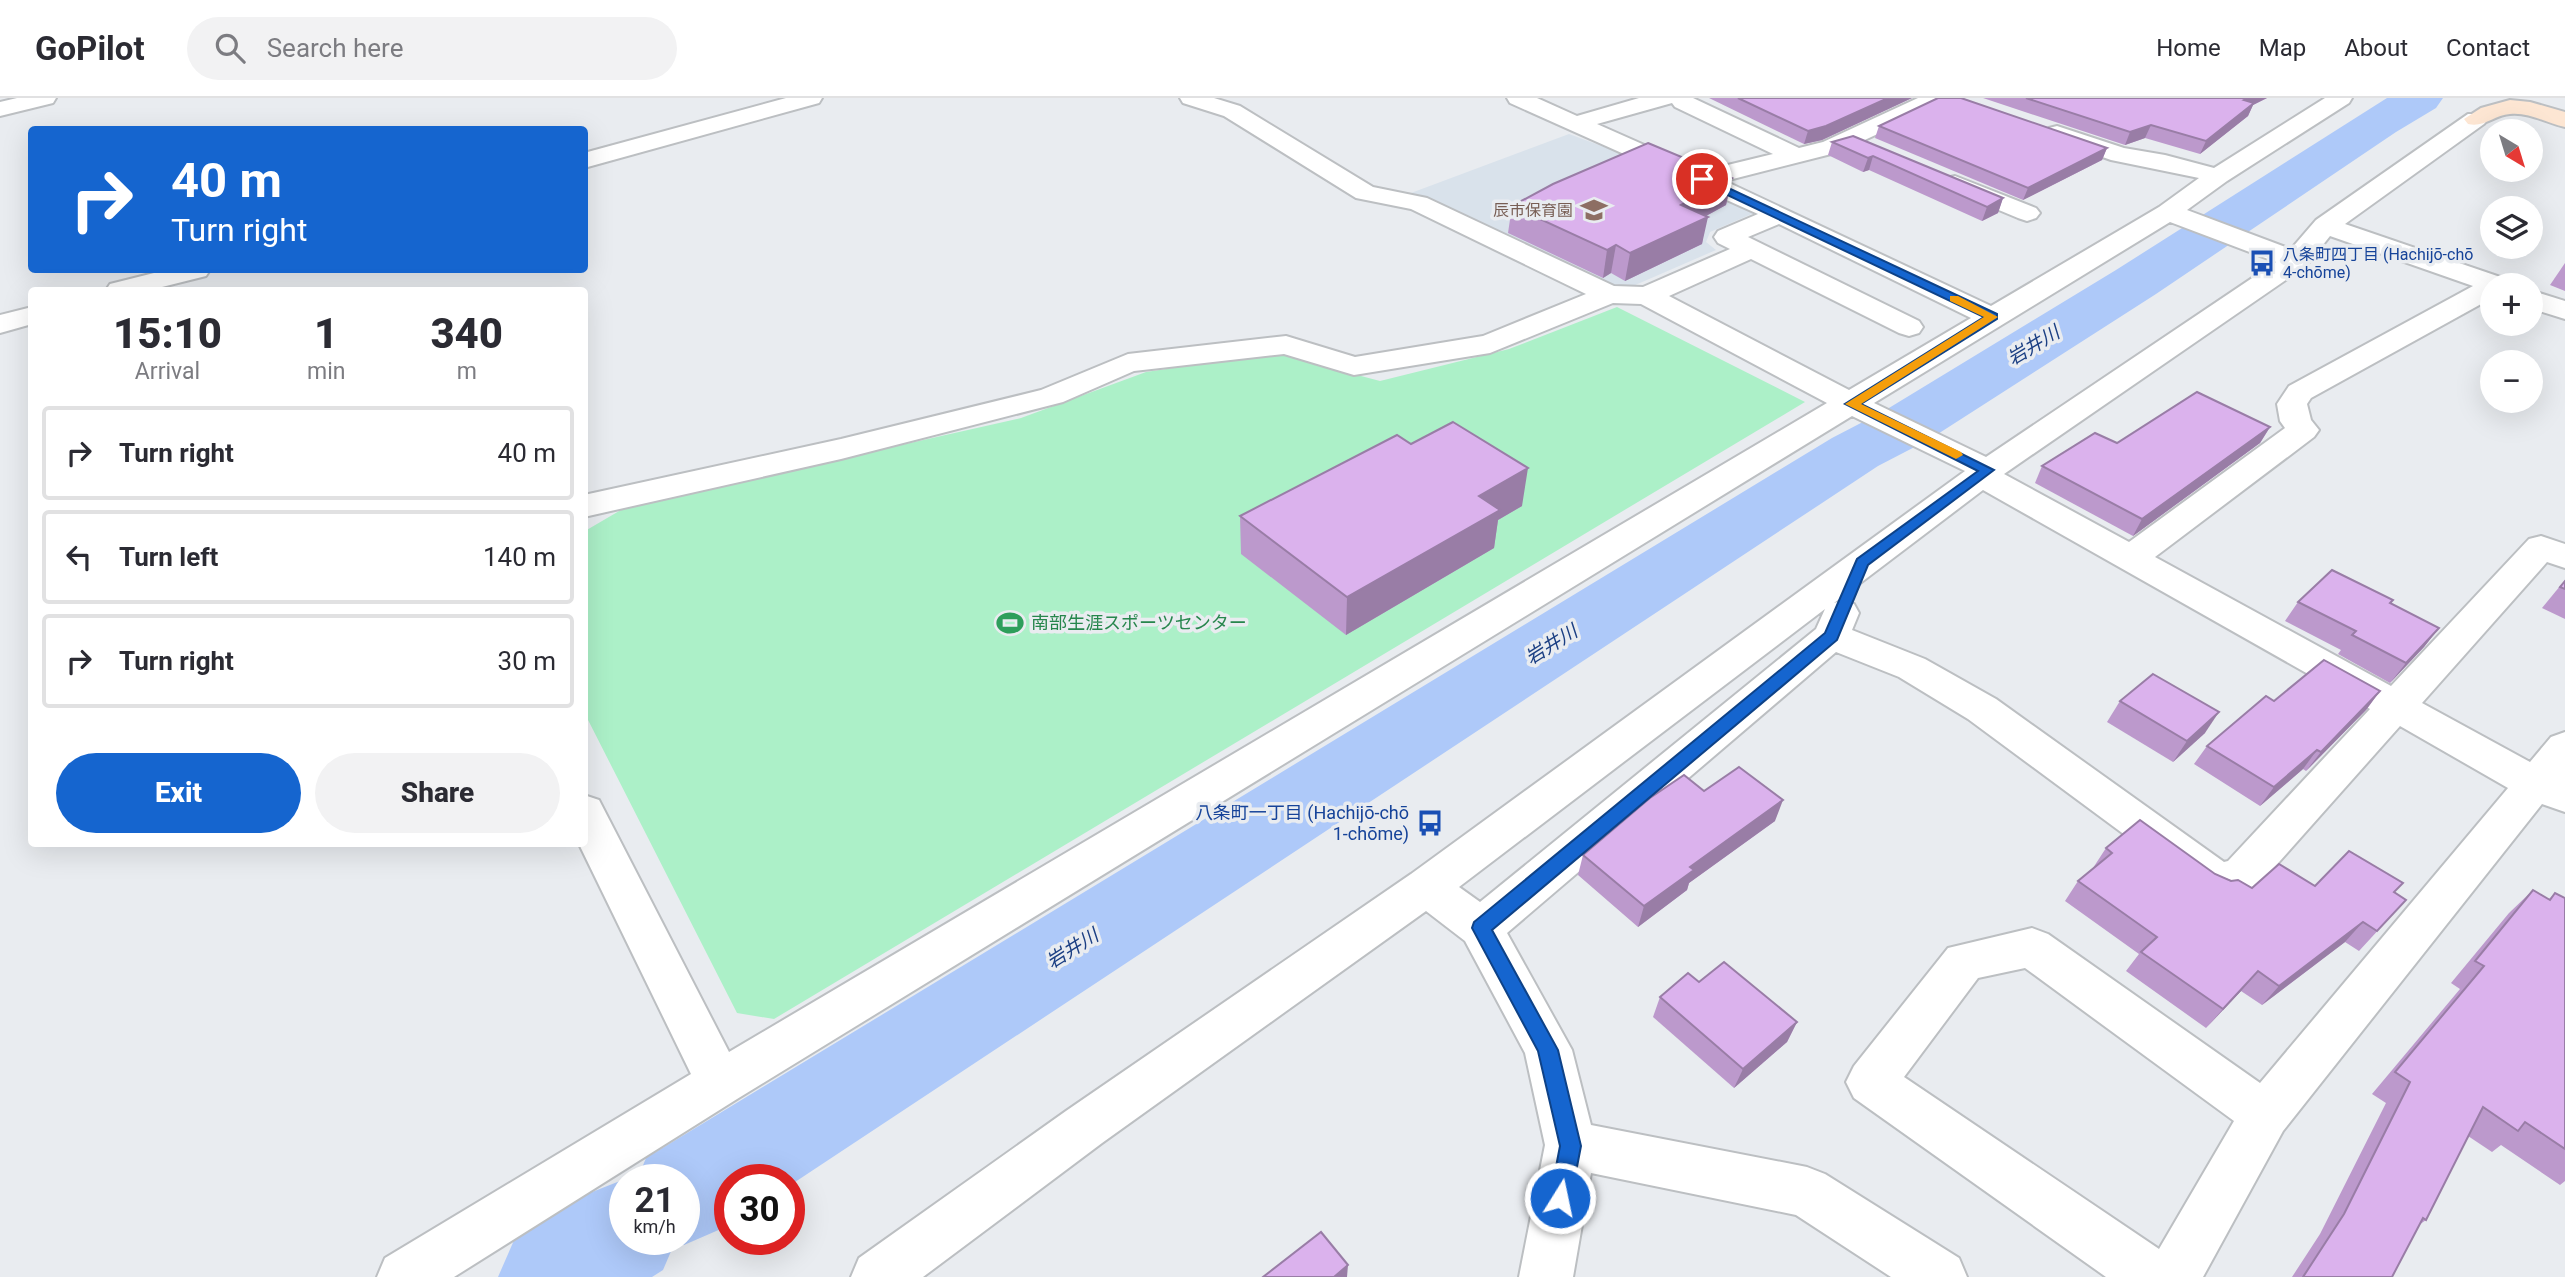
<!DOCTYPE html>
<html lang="en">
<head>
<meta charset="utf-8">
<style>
	:root { --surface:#fff; --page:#f2f2f3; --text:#2b2b33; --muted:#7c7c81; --line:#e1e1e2; --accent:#1565cf }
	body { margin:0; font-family:Roboto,"Noto Sans JP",sans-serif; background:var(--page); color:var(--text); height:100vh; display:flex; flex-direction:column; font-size:26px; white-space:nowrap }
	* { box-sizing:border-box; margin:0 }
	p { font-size:23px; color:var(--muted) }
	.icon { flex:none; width:38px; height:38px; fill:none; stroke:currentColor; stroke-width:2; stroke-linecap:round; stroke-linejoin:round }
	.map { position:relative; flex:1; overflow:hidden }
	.details { position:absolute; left:28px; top:189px; width:560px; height:560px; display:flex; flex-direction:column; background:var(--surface); border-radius:7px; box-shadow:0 7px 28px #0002 }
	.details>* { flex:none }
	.hud { position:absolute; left:28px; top:28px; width:560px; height:147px; border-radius:7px; box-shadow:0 7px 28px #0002; background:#1565cf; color:#fff; overflow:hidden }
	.needle { width:46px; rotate:142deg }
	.fabs { position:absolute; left:2480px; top:21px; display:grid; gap:14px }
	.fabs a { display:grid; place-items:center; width:63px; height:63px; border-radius:50%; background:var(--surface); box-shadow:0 7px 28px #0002; font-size:35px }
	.speed { position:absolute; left:609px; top:1066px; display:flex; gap:14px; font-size:35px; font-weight:700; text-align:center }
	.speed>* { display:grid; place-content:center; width:91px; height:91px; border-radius:50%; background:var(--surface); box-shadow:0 7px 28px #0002; line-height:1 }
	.speed small { font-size:18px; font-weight:400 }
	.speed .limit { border:10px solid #d22; background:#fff; color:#111 }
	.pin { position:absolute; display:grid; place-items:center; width:60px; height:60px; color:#fff; margin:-30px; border:4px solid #fff; border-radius:50%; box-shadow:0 2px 7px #0007 }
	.me { position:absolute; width:77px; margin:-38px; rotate:10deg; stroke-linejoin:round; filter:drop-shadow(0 0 5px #0008) }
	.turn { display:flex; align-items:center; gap:24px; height:147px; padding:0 28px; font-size:32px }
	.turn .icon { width:91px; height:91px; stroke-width:2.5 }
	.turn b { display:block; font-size:49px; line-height:60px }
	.eta { display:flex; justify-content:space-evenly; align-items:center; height:119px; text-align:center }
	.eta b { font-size:42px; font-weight:800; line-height:49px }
	.primary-button { display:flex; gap:14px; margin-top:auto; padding:14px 28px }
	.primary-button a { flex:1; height:80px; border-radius:42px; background:var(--accent); color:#fff; font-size:28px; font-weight:800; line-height:80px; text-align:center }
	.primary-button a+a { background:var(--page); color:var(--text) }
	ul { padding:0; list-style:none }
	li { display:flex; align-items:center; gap:21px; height:94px; margin:0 14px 10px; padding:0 14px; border:4px solid var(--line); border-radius:7px }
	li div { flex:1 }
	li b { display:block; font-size:26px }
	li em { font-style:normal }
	header { display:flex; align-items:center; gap:42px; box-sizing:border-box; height:98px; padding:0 35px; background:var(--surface); border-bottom:2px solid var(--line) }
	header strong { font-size:33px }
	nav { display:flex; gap:38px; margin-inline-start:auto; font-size:24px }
	.search { width:490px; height:63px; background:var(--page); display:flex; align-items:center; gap:18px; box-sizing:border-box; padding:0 24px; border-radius:38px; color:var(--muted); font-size:26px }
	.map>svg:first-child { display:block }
</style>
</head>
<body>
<header>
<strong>GoPilot</strong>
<div class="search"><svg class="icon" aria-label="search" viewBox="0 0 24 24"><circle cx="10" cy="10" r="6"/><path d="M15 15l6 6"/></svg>Search here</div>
<nav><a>Home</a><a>Map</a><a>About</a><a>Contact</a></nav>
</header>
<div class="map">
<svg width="2565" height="1179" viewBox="0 0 2565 1179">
	<rect width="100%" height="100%" fill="#e9ecf0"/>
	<path fill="#d9e2eb" d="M 1569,36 L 1653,67 L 1754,115 L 1710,134 L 1706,144 L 1716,152 L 1633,188 L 1593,185 L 1403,98 Z"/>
	<path fill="#acf0c8" d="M 1617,209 L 1805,304 L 774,921 L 737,915 L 585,616 L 585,433 L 626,409 L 1021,320 L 1146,274 L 1274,255 L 1380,283 L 1509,251 Z"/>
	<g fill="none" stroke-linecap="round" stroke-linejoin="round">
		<path fill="#aec9f9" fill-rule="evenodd" d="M 2387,0 L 2443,0 L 2436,10 L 2396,34 L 2156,196 L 1930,341 L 1878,368 L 789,1088 L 789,1082 L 730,1082 L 730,1127 L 684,1147 L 675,1144 L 663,1172 L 652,1179 L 498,1179 L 515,1140 L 587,1096 L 625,1081 L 625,1141 L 684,1141 L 684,1082 L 637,1082 L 646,1060 L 1832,340 L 1884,313 L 2116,172 Z"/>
		<g stroke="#bcbfc2" stroke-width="4">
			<g id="street">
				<path d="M 17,0 L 56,0 L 53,5 L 0,18 L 0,4 Z"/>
				<path d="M 786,0 L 822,0 L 819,5 L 584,70 L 584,55 Z"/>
				<path d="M 1180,0 L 1214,0 L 1240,8 L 1373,89 L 1427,100 L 1614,188 L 1643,189 L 1730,151 L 1718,145 L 1714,139 L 1718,133 L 1758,116 L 1510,5 L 1507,0 L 1537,0 L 1577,18 L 1639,0 L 1693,0 L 1799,50 L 1823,44 L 1918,0 L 1947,0 L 1944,5 L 1839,54 L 1725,83 L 1991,208 L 2159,109 L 2199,80 L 2111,62 L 2049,40 L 2045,35 L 2049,30 L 2057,28 L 2124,50 L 2165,57 L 2214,70 L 2325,0 L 2352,0 L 2349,5 L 2227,83 L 2187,112 L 2291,151 L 2316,122 L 2468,16 L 2484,16 L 2488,21 L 2484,26 L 2345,126 L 2506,181 L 2510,187 L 2492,187 L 2492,200 L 2311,300 L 2307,306 L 2311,322 L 2319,332 L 2314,339 L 2155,459 L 2391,588 L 2529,441 L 2541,438 L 2565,446 L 2565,470 L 2547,464 L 2422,605 L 2530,664 L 2551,639 L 2565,634 L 2565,714 L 2542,706 L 2283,1033 L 2203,1179 L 2106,1179 L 1854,1000 L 1846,984 L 1854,968 L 1948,850 L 2032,830 L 2048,836 L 2260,985 L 2508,690 L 2400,628 L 2255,791 L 2217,800 L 2202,794 L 1968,621 L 1899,579 L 1836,554 L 1507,835 L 1572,952 L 1591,1027 L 1807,1069 L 1825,1076 L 1959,1160 L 1967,1179 L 1891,1179 L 1796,1117 L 1591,1075 L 1573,1179 L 1519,1179 L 1545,1047 L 1525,955 L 1465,843 L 1426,813 L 1102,1045 L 923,1179 L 851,1179 L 859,1160 L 1066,1013 L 1411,776 L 1965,373 L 1852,318 L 737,1001 L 454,1179 L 377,1179 L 385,1160 L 691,976 L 579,746 L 584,746 L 584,697 L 599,702 L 729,954 L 1827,305 L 1641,206 L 1613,205 L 1490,255 L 1354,277 L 1284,256 L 1134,273 L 1063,304 L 841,361 L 584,419 L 584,397 L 841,341 L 1041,292 L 1128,256 L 1286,238 L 1355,259 L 1483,238 L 1586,196 L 1411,111 L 1356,100 L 1224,18 L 1183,5 ZM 1672,5 L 1675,9 L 1773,56 L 1703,73 L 1597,26 ZM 2170,124 L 2276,164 L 1986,359 L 1874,305 ZM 1779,126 L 1971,220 L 1849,292 L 1669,198 L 1751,161 L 1899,235 L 1909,238 L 1919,235 L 1923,229 L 1919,223 L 1748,139 ZM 2330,138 L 2473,188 L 2289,288 L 2277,306 L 2280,323 L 2285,330 L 2129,444 L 2004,376 L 2306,168 ZM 1983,392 L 2370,611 L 2228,763 L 2224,764 L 1996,601 L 1925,561 L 1852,532 L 1859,515 L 1854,506 L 1841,503 L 1834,505 ZM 1825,511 L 1816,531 L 1480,804 L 1459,789 ZM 2025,870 L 2234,1023 L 2159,1151 L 1904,979 L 1978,880 Z"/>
				<path d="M 1955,78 L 2036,110 L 2040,115 L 2036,120 L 2027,123 L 2018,120 L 1946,90 L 1943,85 L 1946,80 Z"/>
				<path d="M 166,172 L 210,172 L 206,178 L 150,192 L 106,192 L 110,186 Z"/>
				<path d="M 2530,192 L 2565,203 L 2565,221 L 2530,210 Z"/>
				<path d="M 32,209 L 32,226 L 0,235 L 0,217 Z"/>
			</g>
		</g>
		<g stroke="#bcbfc2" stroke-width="4">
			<path id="secondary" d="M 2510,2 L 2530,4 L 2565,14 L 2565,29 C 2547,25 2529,14 2510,16 C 2494,17 2484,30 2468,26 L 2464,21 L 2481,10 Z"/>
		</g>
		<use href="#street" fill="#fff" fill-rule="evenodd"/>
		<use href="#secondary" fill="#fde6d3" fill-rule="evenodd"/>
	</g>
	<g fill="#bc99cc">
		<path d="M 1709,0 L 1912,0 L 1822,42 L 1804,46 Z"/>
		<path d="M 1983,0 L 2267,0 L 2253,7 L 2248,18 L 2200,56 L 2145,40 L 2125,47 Z"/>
		<path d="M 1879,28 L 2107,50 L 2102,62 L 2023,102 L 1875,40 Z"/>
		<path d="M 1832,44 L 2003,100 L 1998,115 L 1982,123 L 1869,72 L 1863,74 L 1828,57 Z"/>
		<path d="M 1732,80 L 1726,107 L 1706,118 L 1702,146 L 1625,183 L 1611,175 L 1603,180 L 1508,135 L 1512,108 Z"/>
		<path d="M 2565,165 L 2565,193 L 2550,187 Z"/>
		<path d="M 2270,329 L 2260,345 L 2133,438 L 2035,385 L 2042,368 L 2117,345 Z"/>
		<path d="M 1411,346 L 1522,408 L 1498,422 L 1494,450 L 1346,537 L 1241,456 L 1240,418 Z"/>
		<path d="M 2565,482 L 2565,521 L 2542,510 Z"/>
		<path d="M 2298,504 L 2391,506 L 2439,530 L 2424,549 L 2390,585 L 2338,556 L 2341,552 L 2285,523 Z"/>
		<path d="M 2380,593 L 2366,612 L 2306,673 L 2303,671 L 2260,708 L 2194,666 L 2207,648 L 2274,603 Z"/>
		<path d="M 2120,603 L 2205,635 L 2173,664 L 2107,624 Z"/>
		<path d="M 1704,693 L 1775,723 L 1689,785 L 1687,792 L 1638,829 L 1578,777 L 1583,757 Z"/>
		<path d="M 2106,750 L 2215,776 L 2252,790 L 2315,788 L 2394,794 L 2406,802 L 2359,853 L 2345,844 L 2262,907 L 2241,893 L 2206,930 L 2126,873 L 2139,856 L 2065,803 L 2078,783 L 2093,770 Z"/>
		<path d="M 2533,792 L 2549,801 L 2555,795 L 2565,800 L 2565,1083 L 2560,1087 L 2501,1047 L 2492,1054 L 2468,1038 L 2426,1122 L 2419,1127 L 2392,1179 L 2292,1179 L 2320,1136 L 2386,1005 L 2372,996 L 2460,891 L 2451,885 L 2509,815 Z"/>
		<path d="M 1699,884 L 1797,924 L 1787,944 L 1734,990 L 1653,919 L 1660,899 Z"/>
	</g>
	<g fill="#997da6">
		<path d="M 1888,0 L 1912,0 L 1822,42 L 1804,46 L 1808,33 Z"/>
		<path d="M 2248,0 L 2267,0 L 2253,7 L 2248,18 L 2200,56 L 2206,43 L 2244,2 Z"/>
		<path d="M 2151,27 L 2145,40 L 2125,47 L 2130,34 Z"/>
		<path d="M 2107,50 L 2102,62 L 2023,102 L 2028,90 Z"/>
		<path d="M 1873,58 L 1869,72 L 1863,74 L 1868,60 Z"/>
		<path d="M 1732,80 L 1726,107 L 1684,130 L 1708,119 L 1702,146 L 1625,183 L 1630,155 L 1681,107 Z"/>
		<path d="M 2003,100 L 1998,115 L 1982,123 L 1987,109 Z"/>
		<path d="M 1616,147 L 1611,175 L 1603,180 L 1607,152 Z"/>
		<path d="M 2270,329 L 2260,345 L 2133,438 L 2142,421 Z"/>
		<path d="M 1528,370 L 1522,408 L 1498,422 L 1494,450 L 1346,537 L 1347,499 L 1479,398 Z"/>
		<path d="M 2439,530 L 2424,549 L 2390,585 L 2406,565 Z"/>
		<path d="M 2380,593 L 2366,612 L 2306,673 L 2321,654 Z"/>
		<path d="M 2219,614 L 2205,635 L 2173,664 L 2187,643 Z"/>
		<path d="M 2317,652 L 2303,671 L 2260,708 L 2274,689 Z"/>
		<path d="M 1783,702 L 1775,723 L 1689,785 L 1687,792 L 1638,829 L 1644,808 L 1690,769 Z"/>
		<path d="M 2363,824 L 2345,844 L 2262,907 L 2279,888 Z"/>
		<path d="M 2258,873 L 2241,893 L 2206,930 L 2223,911 Z"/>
		<path d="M 1797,924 L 1787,944 L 1734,990 L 1743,971 Z"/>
		<path d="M 1348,1167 L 1347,1179 L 1334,1179 Z"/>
	</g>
	<g fill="#dbb2ed" stroke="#997da6" stroke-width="2">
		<path d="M 1738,0 L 1888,0 L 1826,28 L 1808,33 Z"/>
		<path d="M 1938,0 L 1961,0 L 2107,50 L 2028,90 L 1879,28 Z"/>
		<path d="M 2026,0 L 2248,0 L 2244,2 L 2254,5 L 2206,43 L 2151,27 L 2130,34 Z"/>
		<path d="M 1853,38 L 2003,100 L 1987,109 L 1873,58 L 1868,60 L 1832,44 Z"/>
		<path d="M 1648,45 L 1732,80 L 1681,107 L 1708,119 L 1630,155 L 1616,147 L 1607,152 L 1512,108 L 1553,86 Z"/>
		<path d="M 2197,294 L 2270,329 L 2142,421 L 2042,368 L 2095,335 L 2117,345 Z"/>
		<path d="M 1453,324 L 1528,370 L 1479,398 L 1500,412 L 1347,499 L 1240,418 L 1397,337 L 1411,346 Z"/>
		<path d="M 2332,472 L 2393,502 L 2390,505 L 2439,530 L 2406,565 L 2352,537 L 2356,533 L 2298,504 Z"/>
		<path d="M 2565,483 L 2565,491 L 2560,489 Z"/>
		<path d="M 2324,562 L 2380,593 L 2321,654 L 2317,652 L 2274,689 L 2207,648 L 2266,598 L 2274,603 Z"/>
		<path d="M 2153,576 L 2219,614 L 2187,643 L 2120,603 Z"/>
		<path d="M 1739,669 L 1783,702 L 1690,769 L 1694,772 L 1644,808 L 1583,757 L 1650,700 L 1684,677 L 1704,693 Z"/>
		<path d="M 2140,722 L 2215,776 L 2231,783 L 2238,782 L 2252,790 L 2279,766 L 2315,788 L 2349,753 L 2403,785 L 2394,794 L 2406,802 L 2377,833 L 2363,824 L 2279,888 L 2258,873 L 2223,911 L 2141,854 L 2157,839 L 2078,783 L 2112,755 L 2106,750 Z"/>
		<path d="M 2533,792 L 2550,802 L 2555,795 L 2565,800 L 2565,1051 L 2525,1024 L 2518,1033 L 2483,1009 L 2426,1122 L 2423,1120 L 2392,1179 L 2303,1179 L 2344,1116 L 2410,984 L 2395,974 L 2484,868 L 2475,863 Z"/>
		<path d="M 1724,864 L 1797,924 L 1743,971 L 1660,899 L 1688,875 L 1699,884 Z"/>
		<path d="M 1321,1134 L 1348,1167 L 1334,1179 L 1263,1179 Z"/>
	</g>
	<path fill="#1565cf" stroke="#0e4287" stroke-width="2" d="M 1698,79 L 1705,79 L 1997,216 L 1997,221 L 1861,306 L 1994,372 L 1868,467 L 1837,542 L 1492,832 L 1558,952 L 1581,1048 L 1571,1100 L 1568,1107 L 1560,1110 L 1553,1107 L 1550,1100 L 1560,1048 L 1538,953 L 1472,830 L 1474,824 L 1825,535 L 1857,461 L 1978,373 L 1845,306 L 1984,219 L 1698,83 Z"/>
	<path fill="#f59e0b" d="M 1950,198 L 1958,198 L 1998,219 L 1861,306 L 1961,354 L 1963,357 L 1956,361 L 1845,306 L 1984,219 L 1950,203 Z"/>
	<defs>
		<g id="school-bare" transform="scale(2.1)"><path d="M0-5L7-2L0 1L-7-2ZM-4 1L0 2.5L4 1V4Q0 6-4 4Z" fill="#8d6e63" stroke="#e9ecf0" stroke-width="2.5" paint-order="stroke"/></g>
		<g id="bus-bare" transform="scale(2.1)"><path d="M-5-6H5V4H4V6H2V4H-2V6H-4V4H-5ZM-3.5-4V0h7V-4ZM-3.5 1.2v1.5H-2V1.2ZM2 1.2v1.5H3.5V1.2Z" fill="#1a4fb4" stroke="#e9ecf0" stroke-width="2.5" paint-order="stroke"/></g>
		<g id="stadium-bare" transform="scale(2.1)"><path d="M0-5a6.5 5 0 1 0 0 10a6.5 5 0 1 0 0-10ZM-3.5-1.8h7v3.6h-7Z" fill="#2e9e5b" stroke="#e9ecf0" stroke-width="2.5" paint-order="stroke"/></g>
	</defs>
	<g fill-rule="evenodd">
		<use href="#school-bare" x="1594" y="112"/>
		<use href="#bus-bare" x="2262" y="165"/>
		<use href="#stadium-bare" x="1010" y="525"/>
		<use href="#bus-bare" x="1430" y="725"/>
	</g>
	<g text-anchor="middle" stroke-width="7" stroke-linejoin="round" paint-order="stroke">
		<g font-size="16" fill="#785e54" stroke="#e9ecf0" text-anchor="end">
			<text x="1573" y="118">辰市保育園</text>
		</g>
		<g font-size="16" fill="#164399" stroke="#e9ecf0" text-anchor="start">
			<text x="2283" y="162">八条町四丁目 (Hachijō-chō<tspan x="2283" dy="18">4-chōme)</tspan></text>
		</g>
		<g font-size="18" fill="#27864d" stroke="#e9ecf0" text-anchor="start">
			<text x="1031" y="531">南部生涯スポーツセンター</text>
		</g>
		<g font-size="18" fill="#164399" stroke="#e9ecf0" text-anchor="end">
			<text x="1409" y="721">八条町一丁目 (Hachijō-chō<tspan x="1409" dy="21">1-chōme)</tspan></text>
		</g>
		<g font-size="19" font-style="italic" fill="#1b3f83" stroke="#e9ecf0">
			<text transform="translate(2033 247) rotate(-31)" y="7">岩井川</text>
			<text transform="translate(1551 546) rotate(-32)" y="7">岩井川</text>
			<text transform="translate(1072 850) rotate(-32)" y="7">岩井川</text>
		</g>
	</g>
</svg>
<div class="fabs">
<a><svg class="needle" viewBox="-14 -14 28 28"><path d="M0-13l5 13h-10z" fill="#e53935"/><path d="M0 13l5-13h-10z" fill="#7c7c81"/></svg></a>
<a><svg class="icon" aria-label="layers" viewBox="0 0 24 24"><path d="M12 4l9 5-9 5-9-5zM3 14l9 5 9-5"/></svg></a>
<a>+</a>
<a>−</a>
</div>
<div class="speed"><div>21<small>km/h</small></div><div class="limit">30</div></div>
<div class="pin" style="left:1702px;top:81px;background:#d93025"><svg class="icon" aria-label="arrive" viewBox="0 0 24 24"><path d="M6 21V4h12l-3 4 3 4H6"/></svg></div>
<svg class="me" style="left:1560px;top:1100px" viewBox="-20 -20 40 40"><circle r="17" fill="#1565cf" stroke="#fff" stroke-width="3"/><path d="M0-11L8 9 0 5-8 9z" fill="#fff"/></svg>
<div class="hud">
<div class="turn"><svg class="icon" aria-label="right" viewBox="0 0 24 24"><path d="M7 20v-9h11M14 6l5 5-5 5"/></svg><div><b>40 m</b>Turn right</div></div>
</div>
<section class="details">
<div class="eta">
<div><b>15:10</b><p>Arrival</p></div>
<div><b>1</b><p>min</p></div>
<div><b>340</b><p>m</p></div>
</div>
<ul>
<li><svg class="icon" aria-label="right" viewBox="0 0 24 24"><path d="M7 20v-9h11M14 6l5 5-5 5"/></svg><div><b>Turn right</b></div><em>40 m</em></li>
<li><svg class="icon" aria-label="left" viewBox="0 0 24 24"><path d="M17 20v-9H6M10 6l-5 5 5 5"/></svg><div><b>Turn left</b></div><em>140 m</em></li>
<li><svg class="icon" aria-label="right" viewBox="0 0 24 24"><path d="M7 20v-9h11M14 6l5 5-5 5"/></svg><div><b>Turn right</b></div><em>30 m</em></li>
</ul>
<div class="primary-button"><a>Exit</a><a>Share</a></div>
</section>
</div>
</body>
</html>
